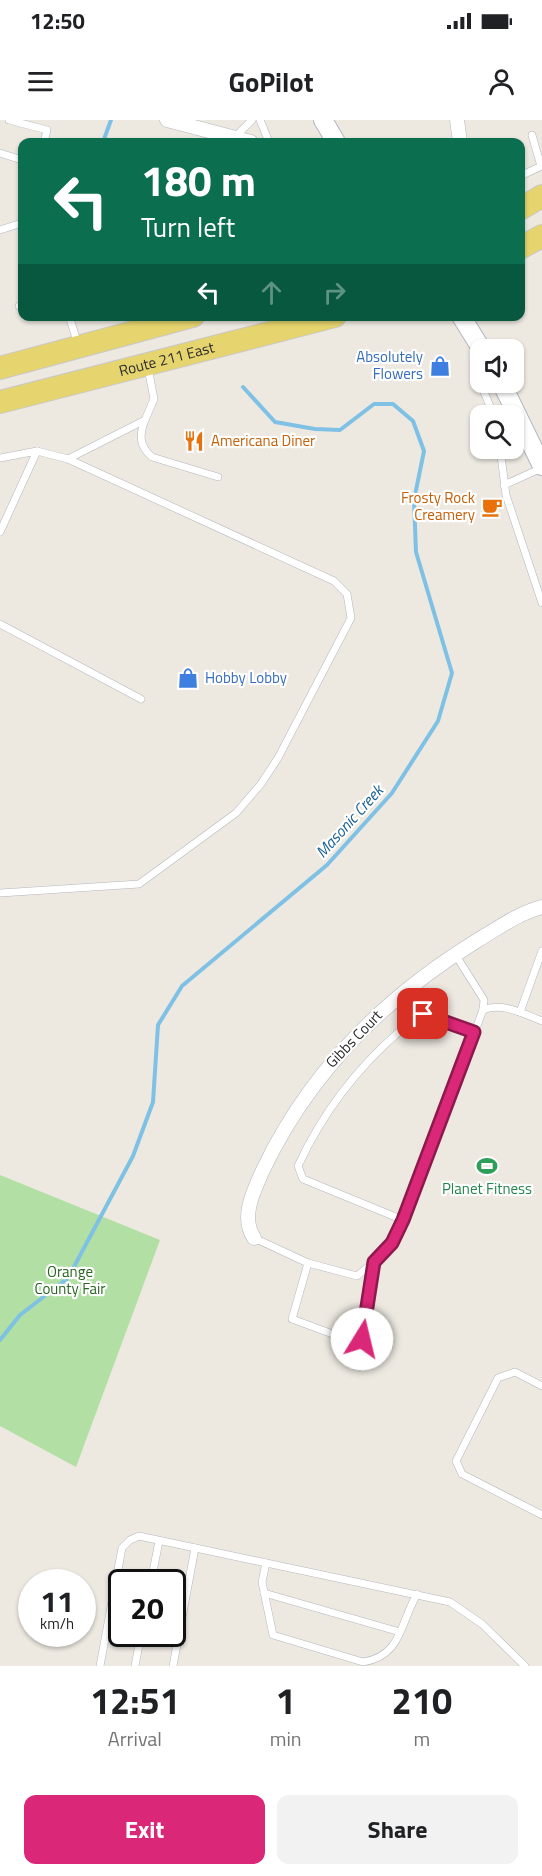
<!DOCTYPE html>
<html lang="en">
<head>
<meta charset="utf-8">
<style>
	:root { --surface:#fff; --page:#f2f2f2; --text:#202124; --muted:#757577; --accent:#db2777 }
	body { margin:0; font-family:"Titillium Web",sans-serif; background:var(--page); color:var(--text); height:100vh; display:flex; flex-direction:column; font-size:22px; white-space:nowrap }
	* { box-sizing:border-box; margin:0 }
	p { font-size:20px; color:var(--muted) }
	.icon { flex:none; width:33px; height:33px; fill:none; stroke:currentColor; stroke-width:2; stroke-linecap:round; stroke-linejoin:round }
	.map { position:relative; height:1546px; overflow:hidden }
	.drawer { display:flex; flex-direction:column; background:var(--surface); flex:1 }
	.drawer>* { flex:none }
	.hud { position:absolute; left:18px; top:18px; width:507px; height:183px; border-radius:12px; box-shadow:0 2px 4px #0004; background:#0b6e4f; color:#fff; overflow:hidden }
	.fabs { position:absolute; left:470px; top:219px; display:grid; gap:12px }
	.fabs a { display:grid; place-items:center; width:54px; height:54px; border-radius:12px; background:var(--surface); box-shadow:0 2px 4px #0004; font-size:30px }
	.speed { position:absolute; left:18px; top:1449px; display:flex; gap:12px; font-size:30px; font-weight:700; text-align:center }
	.speed>* { display:grid; place-content:center; width:78px; height:78px; border-radius:50%; background:var(--surface); box-shadow:0 2px 4px #0004; line-height:1 }
	.speed small { font-size:15px; font-weight:400 }
	.speed .limit { border:3px solid #111; border-radius:9px; background:#fff; color:#111 }
	.pin { position:absolute; display:grid; place-items:center; width:51px; height:51px; color:#fff; margin:-26px; border-radius:12px; box-shadow:0 3px 9px #0006 }
	.me { position:absolute; width:66px; margin:-33px; rotate:9deg; stroke-linejoin:round; filter:drop-shadow(0 0 4px #0008) }
	.turn { display:flex; align-items:center; gap:21px; height:126px; padding:0 24px; font-size:27px }
	.turn .icon { width:78px; height:78px; stroke-width:2.5 }
	.turn b { display:block; font-size:42px; line-height:51px }
	.lanes { display:flex; align-items:center; height:57px; padding:0 24px; background:#0003; justify-content:center; gap:30px; direction:ltr }
	.lanes .off { opacity:.35 }
	.eta { display:flex; justify-content:space-evenly; align-items:center; height:102px; text-align:center }
	.eta b { font-size:36px; font-weight:700; line-height:42px }
	.action { display:flex; gap:12px; margin-top:auto; padding:12px 24px }
	.action a { flex:1; height:69px; border-radius:12px; background:var(--accent); color:#fff; font-size:24px; font-weight:700; line-height:69px; text-align:center }
	.action a+a { background:var(--page); color:var(--text) }
	.status { display:flex; justify-content:space-between; align-items:center; height:42px; padding:0 30px; background:var(--surface); direction:ltr }
	.status svg { height:16px; fill:currentColor }
	header { display:flex; justify-content:space-between; align-items:center; height:78px; padding:0 24px; background:var(--surface); font-size:27px; font-weight:700 }
	.map>svg:first-child { display:block }
</style>
</head>
<body>
<div class="status"><b>12:50</b><svg viewBox="0 0 49 12"><path d="M0 12V9h3v3zM5 12V6h3v6zM10 12V3h3v9zM15 12V0h3v12zM26 1h20v11H26zM47 4h2v5h-2z"/></svg></div>
<header><svg class="icon" aria-label="menu" viewBox="0 0 24 24"><path d="M4 6h16M4 12h16M4 18h16"/></svg>GoPilot<svg class="icon" aria-label="person" viewBox="0 0 24 24"><circle cx="12" cy="8" r="4"/><path d="M4 21q1-7 8-7t8 7"/></svg></header>
<div class="map">
<svg width="542" height="1546" viewBox="0 0 542 1546">
	<rect width="100%" height="100%" fill="#ede9e1"/>
	<path fill="#b2dfa3" d="M 0,1055 L 160,1120 L 76,1347 L 0,1306 Z"/>
	<g fill="none" stroke-linecap="round" stroke-linejoin="round">
		<g stroke="#7ec1e5" stroke-width="4">
			<path d="M 103,22 L 111,0"/>
			<path d="M 0,1220 L 20,1195 L 68,1158 L 133,1036 L 153,982 L 158,905 L 182,866 L 327,745 L 392,673 L 438,601 L 452,553 L 416,432 L 414,380 L 424,331 L 413,301 L 393,284 L 374,284 L 340,310 L 315,309 L 275,302 L 243,267"/>
		</g>
		<g stroke="#b4b6bf" stroke-width="8">
			<g id="service">
				<path d="M 9,0 L 47,10 L 44,22"/>
				<path d="M 260,0 L 269,22"/>
				<path d="M 532,15 L 541,46"/>
				<path d="M 235,17 L 252,0"/>
				<path d="M 0,33 L 22,40"/>
				<path d="M 520,56 L 542,46"/>
				<path d="M 0,110 L 22,103"/>
				<path d="M 19,186 L 22,185"/>
				<path d="M 69,196 L 78,224"/>
				<path d="M 480,262 L 494,296"/>
				<path d="M 145,300 C 139,315 139,326 152,337 L 218,357"/>
				<path d="M 500,328 L 506,375 L 542,483"/>
				<path d="M 0,338 L 37,331 L 0,412"/>
				<path d="M 68,339 L 145,300 L 154,279 L 148,248"/>
				<path d="M 504,365 L 542,348"/>
				<path d="M 0,504 L 141,579"/>
				<path d="M 0,773 L 139,764 L 236,693 L 261,664 L 278,638 L 351,498 L 347,474 L 334,461 L 68,339 L 37,331"/>
				<path d="M 483,890 C 502,882 524,894 542,901"/>
				<path d="M 520,892 L 542,831"/>
				<path d="M 403,1100 L 303,1059 L 298,1046 C 322,994 357,948 400,911 C 406,905 414,896 422,894 C 433,892 463,908 474,912"/>
				<path d="M 254,1118 L 308,1143 L 292,1199 L 357,1223 L 362,1219 L 374,1142 L 392,1123 L 403,1100 L 483,890 L 484,880 L 455,834"/>
				<path d="M 308,1143 L 357,1156 L 374,1142"/>
				<path d="M 542,1266 L 515,1252 L 498,1258 L 456,1341 L 462,1354 L 542,1395"/>
				<path d="M 266,1443 L 262,1462 L 273,1515 L 363,1542 C 402,1536 400,1503 417,1474"/>
				<path d="M 151,1462 L 159,1421"/>
				<path d="M 264,1473 L 400,1512"/>
				<path d="M 100,1546 L 122,1428 L 130,1420 L 139,1416 L 450,1482 L 482,1504 L 525,1546"/>
				<path d="M 135,1546 L 141,1514"/>
				<path d="M 173,1546 L 195,1428"/>
			</g>
		</g>
		<g stroke="#b4b6bf" stroke-width="15">
			<g id="minor">
				<path d="M 167,0 L 251,22"/>
				<path d="M 457,0 L 460,22"/>
				<path d="M 254,1118 C 240,1097 254,1070 263,1050 C 310,951 385,877 478,820 C 498,808 519,793 542,787"/>
			</g>
		</g>
		<g stroke="#b4b6bf" stroke-width="20">
			<g id="tertiary">
				<path d="M 323,0 L 336,22"/>
				<path d="M 461,196 L 482,230"/>
				<path d="M 501,262 L 542,346"/>
			</g>
		</g>
		<g stroke="#c8c8c8" stroke-width="24">
			<g id="primary">
				<path d="M 520,89 L 542,76"/>
				<path d="M 520,128 L 542,116"/>
				<path d="M 0,248 L 193,196"/>
				<path id="s1" d="M 0,282 L 335,196"/>
			</g>
		</g>
		<use href="#service" stroke="#fff" stroke-width="7"/>
		<use href="#minor" stroke="#fff" stroke-width="14"/>
		<use href="#tertiary" stroke="#fff" stroke-width="18"/>
		<use href="#primary" stroke="#e6d46e" stroke-width="22"/>
	</g>
	<g fill="none" stroke-linecap="round" stroke-linejoin="round">
		<g stroke="#8e194d" stroke-width="15">
			<path id="route" d="M 362,1219 L 374,1142 L 392,1123 L 403,1100 L 474,912 L 423,894"/>
		</g>
		<use href="#route" stroke="#db2777" stroke-width="10"/>
	</g>
	<defs>
		<g id="shop-bare" transform="scale(1.62)"><path d="M-5-2.5h2.3a2.7 3.5 0 0 1 5.4 0H5L5.5 6h-11ZM-1.5-2.5h3a1.5 2.3 0 0 0-3 0Z" fill="#3f7fe0" stroke="#fff" stroke-width="2.5" paint-order="stroke"/></g>
		<g id="restaurant-bare" transform="scale(1.62)"><path d="M-5-6h1v4h1v-4h1v4h1v-4h1v5L-1.5 .5V6h-2V.5L-5-1ZM5-6V6H3V1.5H1.5Q1.5-4 5-6Z" fill="#e8710a" stroke="#fff" stroke-width="2.5" paint-order="stroke"/></g>
		<g id="cafe-bare" transform="scale(1.62)"><path d="M-5.5-4.5H6V0H3Q3 3.5 0 3.5H-2.5Q-5.5 3.5-5.5 0ZM3-3.2v2h1.7v-2ZM-6 4.5H4V6H-6Z" fill="#e8710a" stroke="#fff" stroke-width="2.5" paint-order="stroke"/></g>
		<g id="stadium-bare" transform="scale(1.62)"><path d="M0-5a6.5 5 0 1 0 0 10a6.5 5 0 1 0 0-10ZM-3.5-1.8h7v3.6h-7Z" fill="#2e9e5b" stroke="#fff" stroke-width="2.5" paint-order="stroke"/></g>
	</defs>
	<g fill-rule="evenodd">
		<use href="#shop-bare" x="440" y="246"/>
		<use href="#restaurant-bare" x="194" y="321"/>
		<use href="#cafe-bare" x="492" y="387"/>
		<use href="#shop-bare" x="188" y="558"/>
		<use href="#stadium-bare" x="487" y="1046"/>
	</g>
	<g text-anchor="middle" stroke-width="4.5" stroke-linejoin="round" paint-order="stroke">
		<g font-size="15" fill="#366cbe" stroke="#fff" text-anchor="end">
			<text x="423" y="242">Absolutely<tspan x="423" dy="17">Flowers</tspan></text>
			<text x="205" y="563" text-anchor="start">Hobby Lobby</text>
		</g>
		<g font-size="15" fill="#2d2d2d" stroke="#fff">
			<text dy="5" stroke="none"><textPath href="#s1" startOffset="172">Route 211 East</textPath></text>
			<text transform="translate(354 919) rotate(-46)" y="5">Gibbs Court</text>
		</g>
		<g font-size="15" fill="#c56008" stroke="#fff" text-anchor="start">
			<text x="211" y="326">Americana Diner</text>
			<text x="475" y="383" text-anchor="end">Frosty Rock<tspan x="475" dy="17">Creamery</tspan></text>
		</g>
		<g font-size="15" fill="#27864d" stroke="#fff">
			<text x="487" y="1074">Planet Fitness</text>
		</g>
		<g font-size="15" fill="#2a6622" stroke="#fff">
			<text x="70" y="1157">Orange<tspan x="70" dy="17">County Fair</tspan></text>
		</g>
		<g font-size="16" font-style="italic" fill="#196095" stroke="#fff">
			<text transform="translate(349 701) rotate(-48)" y="6">Masonic Creek</text>
		</g>
	</g>
</svg>
<div class="fabs">
<a><svg class="icon" aria-label="sound" viewBox="0 0 24 24"><path d="M4 9h4l5-4v14l-5-4H4zM17 9q2 3 0 6"/></svg></a>
<a><svg class="icon" aria-label="search" viewBox="0 0 24 24"><circle cx="10" cy="10" r="6"/><path d="M15 15l6 6"/></svg></a>
</div>
<div class="speed"><div>11<small>km/h</small></div><div class="limit">20</div></div>
<div class="pin" style="left:423px;top:894px;background:#d93025"><svg class="icon" aria-label="arrive" viewBox="0 0 24 24"><path d="M6 21V4h12l-3 4 3 4H6"/></svg></div>
<svg class="me" style="left:362px;top:1219px" viewBox="-20 -20 40 40"><circle r="19" fill="#fff"/><path d="M0-13L10 11 0 6-10 11z" fill="#db2777"/></svg>
<div class="hud">
<div class="turn"><svg class="icon" aria-label="left" viewBox="0 0 24 24"><path d="M17 20v-9H6M10 6l-5 5 5 5"/></svg><div><b>180 m</b>Turn left</div></div>
<div class="lanes"><svg class="icon" aria-label="left" viewBox="0 0 24 24"><path d="M17 20v-9H6M10 6l-5 5 5 5"/></svg><svg class="icon off" aria-label="ahead" viewBox="0 0 24 24"><path d="M12 20V5M6 11l6-6 6 6"/></svg><svg class="icon off" aria-label="right" viewBox="0 0 24 24"><path d="M7 20v-9h11M14 6l5 5-5 5"/></svg></div>
</div>
</div>
<section class="drawer">
<div class="eta">
<div><b>12:51</b><p>Arrival</p></div>
<div><b>1</b><p>min</p></div>
<div><b>210</b><p>m</p></div>
</div>
<div class="action"><a>Exit</a><a>Share</a></div>
</section>
</body>
</html>
